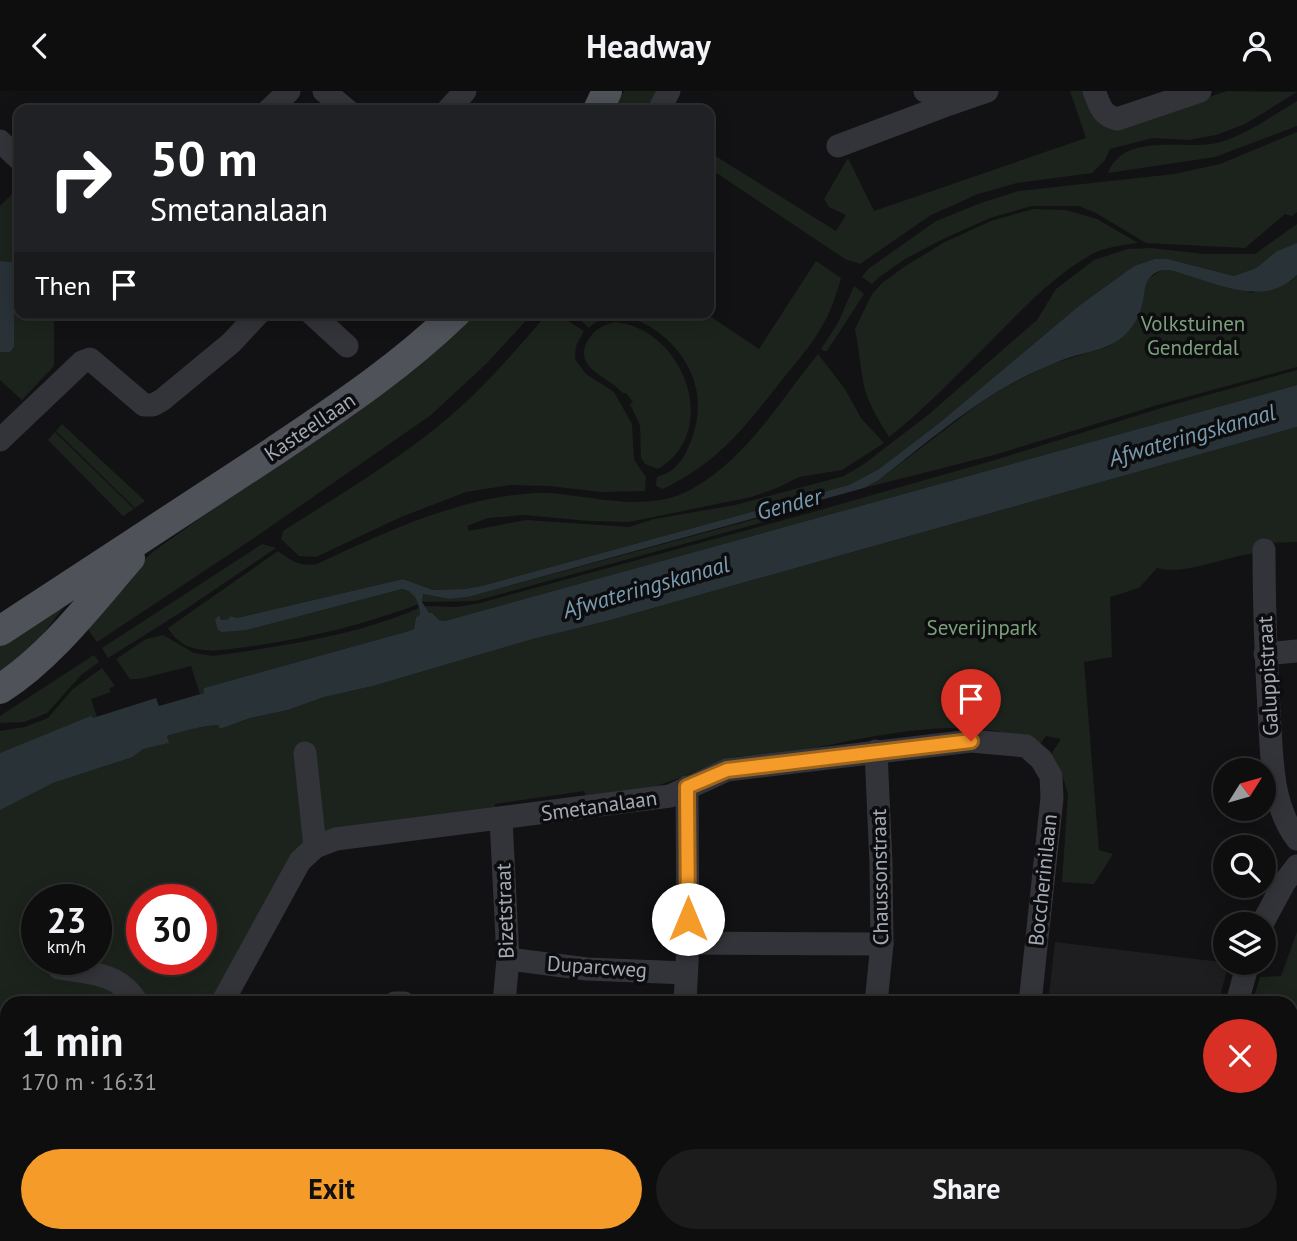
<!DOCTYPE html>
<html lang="en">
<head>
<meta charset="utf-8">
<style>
	:root { --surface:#0e0e0f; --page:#1c1c1d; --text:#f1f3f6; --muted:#9b9c9e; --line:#2e2e2f; --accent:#f49b2a }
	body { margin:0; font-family:"PT Sans",sans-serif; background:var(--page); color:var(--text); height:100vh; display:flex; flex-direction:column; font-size:26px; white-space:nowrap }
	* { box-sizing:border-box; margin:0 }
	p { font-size:23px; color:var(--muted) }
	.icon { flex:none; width:38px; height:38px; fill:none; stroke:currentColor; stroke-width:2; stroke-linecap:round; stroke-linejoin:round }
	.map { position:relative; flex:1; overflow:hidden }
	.details { position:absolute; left:0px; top:905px; width:1298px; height:247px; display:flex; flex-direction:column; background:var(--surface); border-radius:21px 21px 0 0; box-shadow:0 4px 18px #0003,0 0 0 2px var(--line) }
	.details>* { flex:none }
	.top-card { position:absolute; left:14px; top:14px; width:700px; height:214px; border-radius:14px; box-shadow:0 4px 18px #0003,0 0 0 2px var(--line); background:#202124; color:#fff; overflow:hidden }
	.needle { width:46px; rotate:53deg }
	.buttons { position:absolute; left:1213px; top:667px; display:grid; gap:14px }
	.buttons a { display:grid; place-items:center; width:63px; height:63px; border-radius:50%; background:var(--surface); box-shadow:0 4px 18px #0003,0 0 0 2px var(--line); font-size:35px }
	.speed { position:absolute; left:21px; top:793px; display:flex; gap:14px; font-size:35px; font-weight:700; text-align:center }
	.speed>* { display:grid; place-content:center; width:91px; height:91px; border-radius:50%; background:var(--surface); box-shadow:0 4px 18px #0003,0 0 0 2px var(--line); line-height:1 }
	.speed small { font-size:18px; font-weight:400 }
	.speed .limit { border:10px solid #d22; background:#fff; color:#111 }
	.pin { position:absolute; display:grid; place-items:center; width:60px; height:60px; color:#fff; margin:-72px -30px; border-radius:50% 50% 50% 0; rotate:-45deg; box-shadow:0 0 7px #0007 }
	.pin .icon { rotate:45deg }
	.me { position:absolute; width:77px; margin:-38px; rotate:0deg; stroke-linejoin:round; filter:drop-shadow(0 0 5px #0008) }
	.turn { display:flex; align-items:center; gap:24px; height:147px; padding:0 21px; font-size:32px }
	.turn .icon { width:91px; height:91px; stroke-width:2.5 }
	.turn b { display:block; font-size:49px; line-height:60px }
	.then { display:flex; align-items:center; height:66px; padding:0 21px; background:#0003; gap:14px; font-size:26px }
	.round { display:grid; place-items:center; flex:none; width:74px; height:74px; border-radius:37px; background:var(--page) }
	.headline { display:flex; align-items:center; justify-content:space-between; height:119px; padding:0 21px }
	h1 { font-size:42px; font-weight:800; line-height:52px }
	.action { display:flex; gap:14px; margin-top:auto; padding:14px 21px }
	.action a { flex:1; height:80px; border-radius:42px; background:var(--accent); color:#111; font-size:28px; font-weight:800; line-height:80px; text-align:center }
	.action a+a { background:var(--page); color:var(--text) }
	header { display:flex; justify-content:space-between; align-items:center; height:91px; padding:0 21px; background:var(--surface); font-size:32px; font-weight:800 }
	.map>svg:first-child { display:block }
</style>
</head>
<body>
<header><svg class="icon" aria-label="back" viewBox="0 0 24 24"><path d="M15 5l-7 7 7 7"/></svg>Headway<svg class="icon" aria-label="person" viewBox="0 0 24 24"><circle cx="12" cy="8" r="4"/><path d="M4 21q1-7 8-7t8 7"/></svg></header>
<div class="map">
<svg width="1297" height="1150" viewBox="0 0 1297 1150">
	<rect width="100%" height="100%" fill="#121214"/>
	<g fill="#1e1e21">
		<path d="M 1055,851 L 1229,872 L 1218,912 L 1048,912 Z"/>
		<path d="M 1292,924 L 1297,924 L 1297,1102 L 1292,1101 Z"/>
	</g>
	<g fill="#1c231c" fill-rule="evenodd">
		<path d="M 624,0 L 660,0 L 651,19 L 614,19 Z"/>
		<path d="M 1070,0 L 1084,0 C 1093,24 1093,31 1119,37 L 1227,0 L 1297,1 L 1245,33 L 1216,44 L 1188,49 L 1153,47 L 1110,58 L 1105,69 L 1092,82 L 1017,92 L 978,103 L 931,124 L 860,173 L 845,168 L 709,77 L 709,61 L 836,140 L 846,124 L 829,116 L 824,108 L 848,67 L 874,120 L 1086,47 Z"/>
		<path d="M 1297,10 L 1297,35 L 1215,66 L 1108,82 C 1125,39 1187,61 1221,51 C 1249,42 1272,25 1297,10 Z"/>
		<path d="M 1297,41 L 1297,121 L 1292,125 L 1285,123 L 1245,157 L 1146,152 L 1096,122 L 1079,115 L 1032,115 L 990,127 L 945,147 L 905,168 L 878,187 L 872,193 L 862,186 L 868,178 L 936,130 L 981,112 L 1019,100 L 1174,83 L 1220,73 Z"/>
		<path d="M 19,96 L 19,222 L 54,222 L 54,275 L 22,309 L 0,289 L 0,261 L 10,261 L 14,255 L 14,171 L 0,170 L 0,115 Z"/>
		<path d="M 1033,118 L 1066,119 L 1097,128 L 1138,152 C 1123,154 1106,156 1092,163 C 1055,184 1023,217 994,247 C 960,281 927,316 889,346 C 880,331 868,313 864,295 C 860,276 859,257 855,238 L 872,203 L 882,192 L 907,174 L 945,151 L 991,130 Z"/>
		<path d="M 1297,133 L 1297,152 L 1277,160 L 1256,177 L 1234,185 L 1168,168 L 1154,168 L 1134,175 L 1080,214 L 938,333 L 879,378 L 849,394 L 482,495 L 464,498 L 433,499 L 403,488 L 237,527 L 230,525 L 230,528 L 220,529 L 219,525 L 215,530 L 247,539 L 402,498 L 412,502 L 419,513 C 363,534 305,548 246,556 C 230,558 209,562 193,557 C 182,554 173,546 168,537 L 278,460 C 292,470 300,476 317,473 C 379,444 440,415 507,405 C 521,403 537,401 550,402 C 596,406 649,422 692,398 C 746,368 780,310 818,263 L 845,298 L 861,327 L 884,352 L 842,379 L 799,386 L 777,397 L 751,406 L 629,431 L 589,430 L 524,424 L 488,427 L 467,435 L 469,440 L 526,429 L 629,436 L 654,428 L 735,414 L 844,385 L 864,373 L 928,324 L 1037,229 L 1056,198 L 1094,169 L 1128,158 L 1151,157 L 1204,163 L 1255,163 Z"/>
		<path d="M 816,170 L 841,187 C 837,200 833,215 826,228 C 815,250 798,269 782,289 C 745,336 719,371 663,398 L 656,395 L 657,386 C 662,384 668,382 672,379 C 682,371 688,359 692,347 C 701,323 700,297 687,274 C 671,243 620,206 589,237 L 572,222 L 705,222 L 759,258 Z"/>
		<path d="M 1162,179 L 1170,179 L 1252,202 L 1291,190 L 1297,184 L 1297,276 L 1161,313 L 994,364 L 864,397 L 879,389 L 980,312 L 1004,297 L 1048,274 L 1107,256 L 1118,249 L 1141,218 L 1146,193 L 1149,187 Z"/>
		<path d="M 854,195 L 864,203 L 827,260 L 824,260 L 821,258 L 838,232 Z"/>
		<path d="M 472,222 L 533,222 L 486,273 L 431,324 L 254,447 L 97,551 L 84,533 L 125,486 L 154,460 L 425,267 Z"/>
		<path d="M 548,222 L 556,222 L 584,240 L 576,255 L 575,268 L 586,283 L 614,301 L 632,333 L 634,369 L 646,386 L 645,400 L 602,401 L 549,395 L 510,394 L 466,401 L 401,426 L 316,466 L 299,465 L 281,448 L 283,440 C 338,405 397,370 448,327 C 485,296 516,259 548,222 Z"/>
		<path d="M 615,231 C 683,237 723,340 658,378 L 645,373 L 641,367 L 640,334 L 630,313 L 633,311 L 626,302 L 623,302 C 608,285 572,277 588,249 C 595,238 603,234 615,231 Z"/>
		<path d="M 1297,279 L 1297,294 L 445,530 C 436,529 429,523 424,515 L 457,516 L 480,512 L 813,421 L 995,369 L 1161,317 Z"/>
		<path d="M 62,333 L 145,410 L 135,417 L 56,340 Z"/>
		<path d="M 1297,336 L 1297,451 L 1266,452 L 1258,462 C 1227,464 1186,485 1157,477 L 1139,497 L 1110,506 L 1112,566 L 1084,571 L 1099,759 L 1113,763 L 1094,793 L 1062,791 L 1068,703 L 1062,683 L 1050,665 L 1061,648 L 1046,645 L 1039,654 C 966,617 859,650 782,663 C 767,666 750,663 734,666 C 708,673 685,686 659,694 C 637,702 609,702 586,705 L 584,700 L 495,713 L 495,717 L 410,727 L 326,740 L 295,764 L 209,912 L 7,912 L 7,1069 L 0,1068 L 0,718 L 53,692 L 133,666 L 143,658 L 168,652 L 167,645 C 184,640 201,633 218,633 L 220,638 L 250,627 L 288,619 L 324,606 L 373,595 L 533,548 L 607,530 ZM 37,808 L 96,808 L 96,868 L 37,868 ZM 142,808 L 201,808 L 201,868 L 142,868 Z"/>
		<path d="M 55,341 L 134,418 L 123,425 L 48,349 Z"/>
		<path d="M 796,417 L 797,422 L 475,510 L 422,511 L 423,503 L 449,508 L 468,506 Z"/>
		<path d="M 262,453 L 276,457 L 183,520 L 108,567 L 102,557 Z"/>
		<path d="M 69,509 L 35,554 L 0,584 L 0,552 Z"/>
		<path d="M 419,517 L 420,525 L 416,526 L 414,538 L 409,540 L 204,597 L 205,602 L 200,603 L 191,575 L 139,588 L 130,588 L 116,568 L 146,548 L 163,544 L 194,562 L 213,565 C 282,555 355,545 419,517 Z"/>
		<path d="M 94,564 L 99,571 L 81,584 L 47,622 L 24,631 L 0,632 L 0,625 Z"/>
		<path d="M 102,577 L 115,595 L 109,597 L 111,601 L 91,608 L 97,626 L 0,662 L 0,640 L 25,636 L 48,627 L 73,598 Z"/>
		<path d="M 1297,841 L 1297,915 L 1292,915 L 1292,912 L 1252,912 L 1260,886 L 1281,885 Z"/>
		<path d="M 218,1145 L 311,1145 L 322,1150 L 243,1150 Z"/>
	</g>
	<g fill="#283237">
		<path d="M 1297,152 L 1297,184 C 1265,216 1221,194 1183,183 C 1174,180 1166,177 1157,181 C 1142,188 1146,205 1141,218 C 1137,230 1130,240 1120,248 C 1105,259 1087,261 1071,266 C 1053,272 1038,279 1022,287 C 970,314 925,353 879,389 L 864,397 L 468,506 L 449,508 L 423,503 L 422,511 L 429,522 L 432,522 L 439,529 L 445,530 L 1297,294 L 1297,336 L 607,530 L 533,548 L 373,595 L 324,606 L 288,619 L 250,627 L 220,638 L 218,634 C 203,634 184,640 167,645 L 169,652 L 143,658 L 133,666 L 53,692 L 0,719 L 0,662 L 91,625 L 93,627 L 156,607 L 159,615 L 204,602 L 204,597 L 409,540 L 414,538 L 416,526 L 420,524 C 419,512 416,501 402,498 L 247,539 L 222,541 L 218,539 L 215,529 L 219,524 L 221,529 L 229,528 L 230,525 L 237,527 L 403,488 L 433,499 L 464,498 L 482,495 L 849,394 L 879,378 L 938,333 L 1080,214 L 1134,175 L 1154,168 L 1168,168 L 1234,185 L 1256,177 L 1277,160 Z"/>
		<path d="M 0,170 L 14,171 L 14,256 L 10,261 L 0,261 Z"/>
	</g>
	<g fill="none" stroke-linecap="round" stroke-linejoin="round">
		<g stroke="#333439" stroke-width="23">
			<path d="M 324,0 L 347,19"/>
			<path d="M 925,0 L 952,12 L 987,0"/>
			<path d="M 1094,0 C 1100,14 1101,24 1117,28 L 1200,0"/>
			<path d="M 269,19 L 289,0"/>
			<path d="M 448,19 L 465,0"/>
			<path d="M 659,19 L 669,0"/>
			<path d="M 0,50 L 19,68"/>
			<path d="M 838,55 L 952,12"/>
			<path d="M 311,222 L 347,255"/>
			<path d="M 0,349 L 82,271 L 90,268 L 144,314 L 153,314 L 162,309 L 231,252 L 259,222"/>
			<path d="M 1264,459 C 1264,513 1266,566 1269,619 C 1272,662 1270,713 1297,748"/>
			<path d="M 1265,563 L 1297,560"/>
			<path d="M 305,662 L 315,756"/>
			<path d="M 501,728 L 508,868 L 504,912"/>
			<path d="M 1262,833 L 1284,792 L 1297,775"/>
			<path d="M 688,852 L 882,853"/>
			<path d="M 508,868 L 587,878 L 686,882"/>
			<path d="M 59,877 C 89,882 121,882 137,912"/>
			<path d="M 222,912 L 300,770 L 315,756 L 336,748 L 670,705 L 727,679 L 971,650 L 1026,655 L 1041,668 L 1051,685 L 1052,707 L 1030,912"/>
			<path d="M 395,912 L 404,912"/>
			<path d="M 685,912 L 688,852 L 687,696"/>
			<path d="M 876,912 L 882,853 L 881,773 L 876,660"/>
			<path d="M 1237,912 L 1248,872"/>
			<path d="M 1292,1124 L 1297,1125"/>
			<path d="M 328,1144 L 340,1150"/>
			<path d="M 981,1144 L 1005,1149"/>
			<path d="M 74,1150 L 77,1144"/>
			<path d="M 99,1150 L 102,1144"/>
			<path d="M 400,1150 L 402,1144"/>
			<path d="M 609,1150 L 610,1144"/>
			<path d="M 805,1150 L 806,1144"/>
			<path d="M 1202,1150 L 1203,1144"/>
		</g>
		<g stroke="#4f5258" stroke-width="30">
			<path d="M 598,19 L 607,0"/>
			<path d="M 0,540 C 91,480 182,421 273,361 C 338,317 399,277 456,222"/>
			<path d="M 0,598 C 51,565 90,513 130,467"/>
			<path d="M 0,1105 L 7,1107"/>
			<path d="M 19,1144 L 43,1150"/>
			<path d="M 173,1144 L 197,1150"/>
		</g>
	</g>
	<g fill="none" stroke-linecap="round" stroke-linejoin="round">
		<g stroke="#9f651b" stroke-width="18">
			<path id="route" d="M 688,828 L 687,696 L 727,679 L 971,650"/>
		</g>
		<use href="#route" stroke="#f49b2a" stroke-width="12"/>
	</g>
	<g text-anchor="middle" stroke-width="7" stroke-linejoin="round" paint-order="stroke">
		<g font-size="21" fill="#7ba07a" stroke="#0d0d0f">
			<text x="1193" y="240">Volkstuinen<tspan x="1193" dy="24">Genderdal</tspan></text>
			<text x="982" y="544">Severijnpark</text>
		</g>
		<g font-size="21" fill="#a3aab4" stroke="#0d0d0f">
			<text transform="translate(310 336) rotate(-34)" y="7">Kasteellaan</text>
			<text transform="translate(1268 585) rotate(-93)" y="7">Galuppistraat</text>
			<text transform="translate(599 715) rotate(-8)" y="7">Smetanalaan</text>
			<text transform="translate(880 786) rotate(-91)" y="7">Chaussonstraat</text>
			<text transform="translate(1043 789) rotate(-84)" y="7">Boccherinilaan</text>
			<text transform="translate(505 820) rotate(-92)" y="7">Bizetstraat</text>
			<text transform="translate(597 876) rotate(4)" y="7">Duparcweg</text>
		</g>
		<g font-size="23" font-style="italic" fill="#799cb0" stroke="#0d0d0f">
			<text transform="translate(1192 344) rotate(-16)" y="8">Afwateringskanaal</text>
			<text transform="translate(789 413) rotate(-15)" y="8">Gender</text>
			<text transform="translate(646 496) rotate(-16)" y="8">Afwateringskanaal</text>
		</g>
	</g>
</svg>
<div class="buttons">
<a><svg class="needle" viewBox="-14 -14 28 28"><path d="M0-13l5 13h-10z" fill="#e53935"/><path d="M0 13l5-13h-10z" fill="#9b9c9e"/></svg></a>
<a><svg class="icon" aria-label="search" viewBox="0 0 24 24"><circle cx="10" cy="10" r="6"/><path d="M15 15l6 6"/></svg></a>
<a><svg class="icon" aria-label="layers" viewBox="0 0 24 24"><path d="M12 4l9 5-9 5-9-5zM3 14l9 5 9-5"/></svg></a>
</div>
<div class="speed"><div>23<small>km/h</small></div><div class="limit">30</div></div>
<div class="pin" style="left:971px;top:650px;background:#d93025"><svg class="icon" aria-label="arrive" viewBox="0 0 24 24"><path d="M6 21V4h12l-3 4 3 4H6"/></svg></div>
<svg class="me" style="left:688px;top:828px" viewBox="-20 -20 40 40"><circle r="19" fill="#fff"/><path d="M0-13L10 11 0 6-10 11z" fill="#f49b2a"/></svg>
<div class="top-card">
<div class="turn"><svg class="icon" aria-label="right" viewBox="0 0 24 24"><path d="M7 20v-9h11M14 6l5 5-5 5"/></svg><div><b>50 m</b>Smetanalaan</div></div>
<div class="then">Then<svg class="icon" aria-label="arrive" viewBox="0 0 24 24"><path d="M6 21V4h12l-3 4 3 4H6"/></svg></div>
</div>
<section class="details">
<div class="headline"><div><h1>1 min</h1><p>170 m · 16:31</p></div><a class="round" style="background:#d93025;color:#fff"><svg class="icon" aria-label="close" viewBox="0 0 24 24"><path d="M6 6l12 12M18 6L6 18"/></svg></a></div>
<div class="action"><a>Exit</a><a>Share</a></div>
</section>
</div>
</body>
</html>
